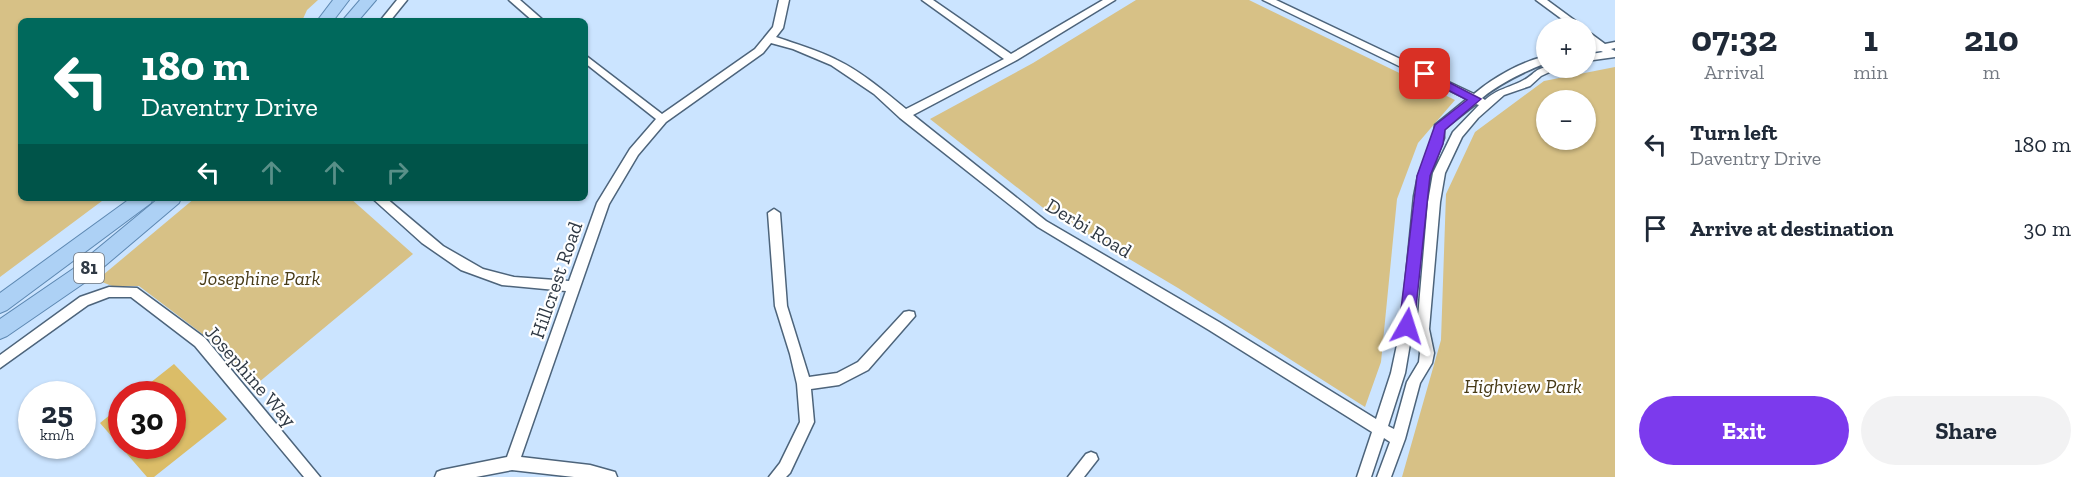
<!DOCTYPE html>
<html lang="en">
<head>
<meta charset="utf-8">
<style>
	:root { --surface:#fff; --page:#f2f2f3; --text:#1f2937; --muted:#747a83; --accent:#7c3aed }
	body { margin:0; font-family:"Zilla Slab",serif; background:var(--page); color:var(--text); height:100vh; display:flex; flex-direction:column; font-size:22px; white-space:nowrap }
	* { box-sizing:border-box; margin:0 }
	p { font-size:20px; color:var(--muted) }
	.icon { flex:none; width:33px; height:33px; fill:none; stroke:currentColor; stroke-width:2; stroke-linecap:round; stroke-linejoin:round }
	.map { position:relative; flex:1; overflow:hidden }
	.drawer { display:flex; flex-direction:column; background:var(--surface); width:480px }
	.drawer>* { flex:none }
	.banner { position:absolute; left:18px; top:18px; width:570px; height:183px; border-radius:9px; box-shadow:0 2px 4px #0004; background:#00695c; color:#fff; overflow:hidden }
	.buttons { position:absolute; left:1536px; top:18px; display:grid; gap:12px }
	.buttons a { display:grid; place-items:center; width:60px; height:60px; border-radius:50%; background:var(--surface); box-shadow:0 2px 4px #0004; font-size:30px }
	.speed { position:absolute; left:18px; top:381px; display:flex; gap:12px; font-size:30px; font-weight:700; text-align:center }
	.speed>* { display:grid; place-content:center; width:78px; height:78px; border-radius:50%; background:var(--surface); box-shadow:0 2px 4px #0004; line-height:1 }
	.speed small { font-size:15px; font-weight:400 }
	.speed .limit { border:9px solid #d22; background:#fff; color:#111 }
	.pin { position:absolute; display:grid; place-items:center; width:51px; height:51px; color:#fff; margin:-26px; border-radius:12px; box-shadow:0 3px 9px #0006 }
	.me { position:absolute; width:66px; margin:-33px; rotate:6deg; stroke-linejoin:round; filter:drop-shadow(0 0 4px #0008) }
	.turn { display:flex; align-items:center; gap:21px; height:126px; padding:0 24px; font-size:27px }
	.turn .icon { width:78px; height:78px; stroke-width:2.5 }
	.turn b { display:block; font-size:42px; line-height:51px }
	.lanes { display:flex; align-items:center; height:57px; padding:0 24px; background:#0003; justify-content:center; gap:30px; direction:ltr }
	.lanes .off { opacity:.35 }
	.eta { display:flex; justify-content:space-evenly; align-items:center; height:102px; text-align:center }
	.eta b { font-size:36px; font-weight:800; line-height:42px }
	.primary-button { display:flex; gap:12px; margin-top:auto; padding:12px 24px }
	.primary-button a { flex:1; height:69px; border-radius:36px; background:var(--accent); color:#fff; font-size:24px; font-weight:800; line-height:69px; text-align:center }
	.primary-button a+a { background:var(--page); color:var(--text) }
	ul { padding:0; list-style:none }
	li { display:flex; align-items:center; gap:18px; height:84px; padding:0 24px }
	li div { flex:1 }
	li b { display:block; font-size:22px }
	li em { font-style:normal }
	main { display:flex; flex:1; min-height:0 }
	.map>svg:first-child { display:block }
</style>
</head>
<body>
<main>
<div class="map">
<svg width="1615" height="477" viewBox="0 0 1615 477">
	<rect width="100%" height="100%" fill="#cbe4ff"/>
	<g fill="#d7c186" fill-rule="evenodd">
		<path d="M 0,0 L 318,0 L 307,10 L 302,21 L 21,21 L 21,198 L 106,198 L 0,277 Z"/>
		<path d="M 1136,0 L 1249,0 L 1455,100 L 1418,143 L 1397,199 L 1381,362 L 1365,407 L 1178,288 L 1042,207 L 930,119 L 1033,63 Z"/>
		<path d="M 1615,67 L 1615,477 L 1402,477 L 1441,340 L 1446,194 L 1475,132 L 1544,81 ZM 1546,100 L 1586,100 L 1586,140 L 1546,140 Z"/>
		<path d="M 195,198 L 350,198 L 413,254 L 253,387 L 209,339 L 139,286 L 112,286 L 97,280 Z"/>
	</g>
	<path fill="#dbbd68" d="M 174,364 L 227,419 L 154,477 L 147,477 L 100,423 L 121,406 L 122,446 L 172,446 L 172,394 L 136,394 Z"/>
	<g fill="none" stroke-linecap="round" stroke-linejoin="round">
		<g stroke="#4d647b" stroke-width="3">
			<g id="street">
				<path d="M 397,0 L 407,0 L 390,21 L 380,21 Z"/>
				<path d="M 509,0 L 520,0 L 544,21 L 533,21 Z"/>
				<path d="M 779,0 L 789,0 L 783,28 L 776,37 C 796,44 818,50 837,60 C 862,72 885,92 906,109 L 1004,59 L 922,0 L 933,0 L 1011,54 L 1103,0 L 1115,0 L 1015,61 L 913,115 L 1046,221 L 1219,322 L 1376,419 L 1391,373 L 1401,326 L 1414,196 L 1418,176 L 1434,138 L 1435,125 L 1467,99 L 1263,0 L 1276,0 L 1474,94 C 1494,77 1521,62 1546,56 L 1546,63 C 1524,72 1502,82 1482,98 L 1485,100 C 1498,89 1505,89 1520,82 C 1538,74 1533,65 1558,68 L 1541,76 L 1530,86 L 1504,95 L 1478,118 L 1462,137 L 1445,173 L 1440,202 L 1429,329 L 1434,353 L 1432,363 L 1420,383 L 1405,439 L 1391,477 L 1377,477 L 1390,442 L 1384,438 L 1371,477 L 1357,477 L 1372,432 L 1209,330 L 1038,227 L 900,118 L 874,94 L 831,65 L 793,49 L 771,43 L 763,53 L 666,122 L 638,155 L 609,204 L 521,457 L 590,465 L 615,472 L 617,477 L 574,477 L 512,470 L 476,477 L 435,477 L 437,472 L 442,470 L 507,457 L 566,291 L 502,285 L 461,270 L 422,243 L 372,198 L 386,198 L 443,246 L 483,269 L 514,277 L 569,281 L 597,203 L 630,149 L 656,119 L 585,63 L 585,55 L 662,114 L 755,49 L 773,27 ZM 1476,104 L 1479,105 L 1453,132 L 1433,173 L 1428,202 L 1417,329 L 1420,353 L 1419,362 L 1407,382 L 1394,429 L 1388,426 L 1405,373 L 1413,326 L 1426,196 L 1430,176 L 1444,138 L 1444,129 Z"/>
				<path d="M 1536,0 L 1547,0 L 1585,28 L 1574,28 Z"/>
				<path d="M 1586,30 L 1605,44 L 1615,42 L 1615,48 L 1611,49 L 1615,51 L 1615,57 L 1586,61 L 1586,55 L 1603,52 L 1601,51 L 1586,53 L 1586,47 L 1595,45 L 1586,38 Z"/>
				<path d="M 774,209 L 780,213 L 787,306 L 809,377 L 837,373 L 858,362 L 904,312 L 909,311 L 914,312 L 915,316 L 868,370 L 839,385 L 811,389 L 814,422 L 790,473 L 786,477 L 769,477 L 780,463 L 800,422 L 797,384 L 790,354 L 775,306 L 768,213 Z"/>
				<path d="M 109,287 L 137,288 L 205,338 L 320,477 L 304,477 L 195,346 L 131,297 L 109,297 L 88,305 L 0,368 L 0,355 L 80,297 Z"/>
				<path d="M 1091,452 L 1096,454 L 1098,459 L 1084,477 L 1068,477 L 1086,454 Z"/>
			</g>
		</g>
		<g stroke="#5d88b2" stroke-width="2">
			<g id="primary">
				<path d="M 333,0 L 349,0 L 333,21 L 317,21 Z"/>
				<path d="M 360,0 L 376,0 L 358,21 L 342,21 Z"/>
				<path d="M 131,198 L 153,198 L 151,203 L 7,310 L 0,313 L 0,293 Z"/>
				<path d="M 159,198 L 181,198 L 179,203 L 87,281 L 7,336 L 0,339 L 0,319 L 73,269 Z"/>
			</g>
		</g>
		<use href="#street" fill="#fff" fill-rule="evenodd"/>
		<use href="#primary" fill="#add1f5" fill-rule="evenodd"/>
	</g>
	<path fill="#7c3aed" stroke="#51269a" stroke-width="1.5" d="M 1425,70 L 1481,99 L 1445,130 L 1443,144 L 1430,176 L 1414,326 L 1412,331 L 1407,332 L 1402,331 L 1399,326 L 1417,176 L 1435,125 L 1467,100 L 1421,76 L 1419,74 Z"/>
	<g text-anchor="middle" stroke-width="4.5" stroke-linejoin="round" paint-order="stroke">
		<rect fill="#fff" stroke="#6d747c" stroke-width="1.5" x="74" y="253" width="30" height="30" rx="4.5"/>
		<g font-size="18" font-weight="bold" fill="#2f3944">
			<text x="89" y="274">81</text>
		</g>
		<g font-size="20" fill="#2f3944" stroke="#fff">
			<text transform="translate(1089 228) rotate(31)" y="7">Derbi Road</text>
			<text transform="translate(556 280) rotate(-71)" y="7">Hillcrest Road</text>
			<text transform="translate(251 376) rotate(49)" y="7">Josephine Way</text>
		</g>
		<g font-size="20" font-style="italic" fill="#483b17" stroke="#fff">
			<text x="260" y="285">Josephine Park</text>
			<text x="1523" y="393">Highview Park</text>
		</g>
	</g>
</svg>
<div class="buttons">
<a>+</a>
<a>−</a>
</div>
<div class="speed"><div>25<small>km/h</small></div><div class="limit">30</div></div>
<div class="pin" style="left:1425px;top:74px;background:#d93025"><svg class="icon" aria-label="arrive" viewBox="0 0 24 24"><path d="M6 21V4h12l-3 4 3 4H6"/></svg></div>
<svg class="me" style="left:1407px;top:326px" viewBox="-20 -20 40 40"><path d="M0-17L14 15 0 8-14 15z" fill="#7c3aed" stroke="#fff" stroke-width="4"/></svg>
<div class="banner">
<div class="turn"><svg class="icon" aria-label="left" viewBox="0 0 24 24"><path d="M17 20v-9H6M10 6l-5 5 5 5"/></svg><div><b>180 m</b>Daventry Drive</div></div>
<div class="lanes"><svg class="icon" aria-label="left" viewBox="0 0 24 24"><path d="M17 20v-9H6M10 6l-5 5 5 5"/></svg><svg class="icon off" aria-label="ahead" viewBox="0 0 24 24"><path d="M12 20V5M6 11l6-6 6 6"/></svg><svg class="icon off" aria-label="ahead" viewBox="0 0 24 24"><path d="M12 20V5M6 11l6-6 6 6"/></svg><svg class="icon off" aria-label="right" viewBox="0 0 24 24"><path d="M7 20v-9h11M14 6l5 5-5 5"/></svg></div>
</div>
</div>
<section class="drawer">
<div class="eta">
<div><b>07:32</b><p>Arrival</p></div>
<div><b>1</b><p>min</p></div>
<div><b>210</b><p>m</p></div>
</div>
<ul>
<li><svg class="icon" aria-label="left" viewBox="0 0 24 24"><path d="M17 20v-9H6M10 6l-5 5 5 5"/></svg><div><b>Turn left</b><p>Daventry Drive</p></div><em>180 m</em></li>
<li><svg class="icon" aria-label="arrive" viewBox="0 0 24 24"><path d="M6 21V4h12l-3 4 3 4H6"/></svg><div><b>Arrive at destination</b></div><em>30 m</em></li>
</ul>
<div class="primary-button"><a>Exit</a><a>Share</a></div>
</section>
</main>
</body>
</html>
